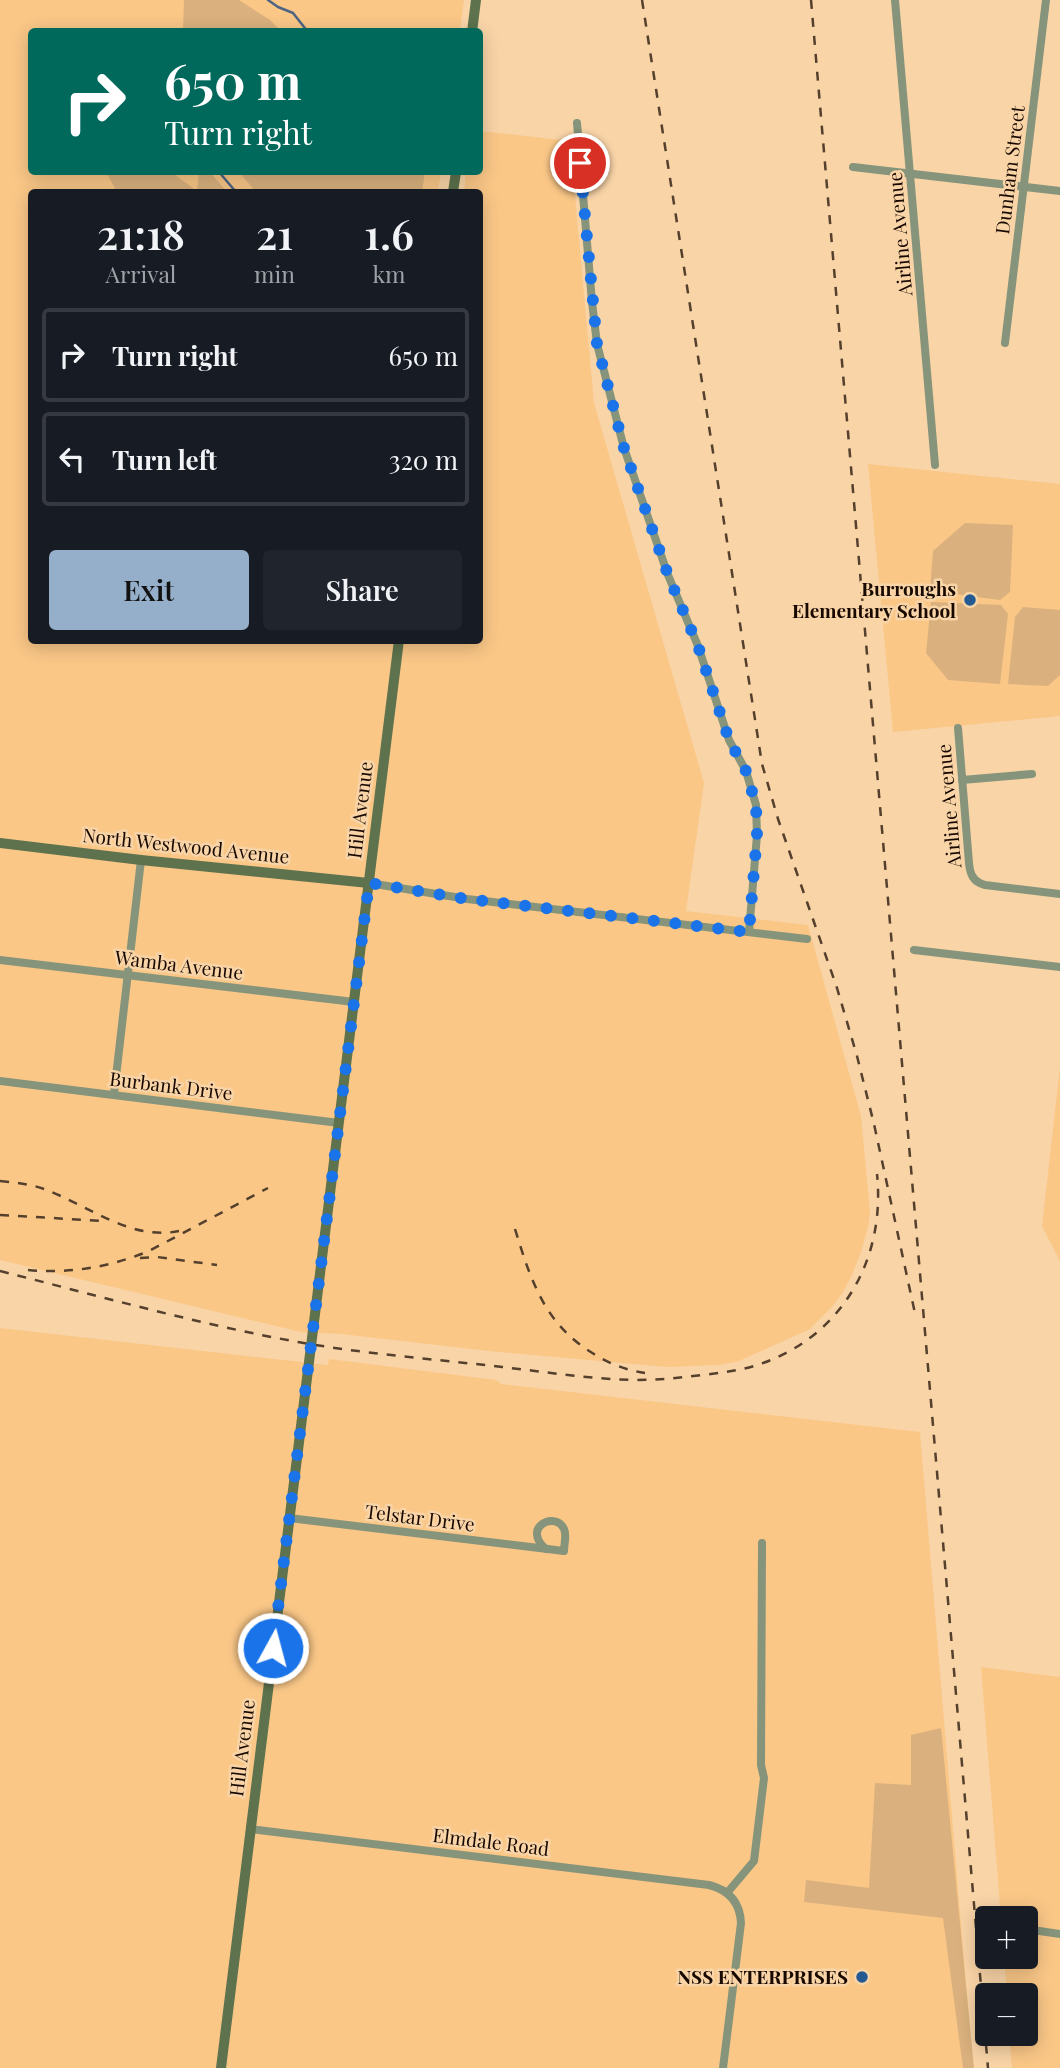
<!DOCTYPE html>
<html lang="en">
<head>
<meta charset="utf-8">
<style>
	:root { --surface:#171b24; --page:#20242c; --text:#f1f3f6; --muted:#9ea1a6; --line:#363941; --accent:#95aec9 }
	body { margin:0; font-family:"Playfair Display",serif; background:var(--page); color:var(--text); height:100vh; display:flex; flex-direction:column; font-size:26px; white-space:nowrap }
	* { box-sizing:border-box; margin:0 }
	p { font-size:23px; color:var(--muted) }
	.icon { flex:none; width:38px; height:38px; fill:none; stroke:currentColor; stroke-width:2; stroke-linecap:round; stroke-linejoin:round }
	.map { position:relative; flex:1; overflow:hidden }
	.side { position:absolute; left:28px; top:189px; width:455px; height:455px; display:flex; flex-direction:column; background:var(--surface); border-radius:7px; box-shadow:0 4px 18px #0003 }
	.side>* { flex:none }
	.guide { position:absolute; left:28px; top:28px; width:455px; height:147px; border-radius:7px; box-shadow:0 4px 18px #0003; background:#00695c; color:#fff; overflow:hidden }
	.buttons { position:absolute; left:975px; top:1906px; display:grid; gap:14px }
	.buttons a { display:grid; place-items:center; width:63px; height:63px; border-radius:7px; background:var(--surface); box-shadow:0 4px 18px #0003; font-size:35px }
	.pin { position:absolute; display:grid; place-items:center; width:60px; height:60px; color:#fff; margin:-30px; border:4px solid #fff; border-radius:50%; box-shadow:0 2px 7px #0007 }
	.me { position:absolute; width:77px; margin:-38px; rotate:7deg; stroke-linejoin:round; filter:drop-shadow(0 0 5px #0008) }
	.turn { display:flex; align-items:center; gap:24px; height:147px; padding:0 21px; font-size:32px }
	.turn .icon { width:91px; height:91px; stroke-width:2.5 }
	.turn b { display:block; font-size:49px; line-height:60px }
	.eta { display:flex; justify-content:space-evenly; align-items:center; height:119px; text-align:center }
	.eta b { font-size:42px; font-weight:600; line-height:49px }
	.cta { display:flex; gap:14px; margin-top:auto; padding:14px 21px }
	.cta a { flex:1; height:80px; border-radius:7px; background:var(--accent); color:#111; font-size:28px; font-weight:600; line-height:80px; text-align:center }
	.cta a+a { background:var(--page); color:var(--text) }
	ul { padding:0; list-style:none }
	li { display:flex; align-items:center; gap:21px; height:94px; margin:0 14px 10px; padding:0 7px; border:4px solid var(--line); border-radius:7px }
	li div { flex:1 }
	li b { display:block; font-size:26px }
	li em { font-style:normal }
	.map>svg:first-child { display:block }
</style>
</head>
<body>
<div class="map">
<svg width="1060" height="2068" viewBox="0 0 1060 2068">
	<rect width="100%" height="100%" fill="#f9d4a7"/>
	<g fill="#fac787">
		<path d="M 0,0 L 464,0 L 460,31 L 32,32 L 32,172 L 441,172 L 438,192 L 32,192 L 32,640 L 480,640 L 480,192 L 464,192 L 466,172 L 480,172 L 480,131 L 570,141 L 594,403 L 704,783 L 686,911 L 808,925 L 861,1116 L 870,1212 L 868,1227 L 861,1252 L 852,1275 L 843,1292 L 832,1307 L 810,1329 L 739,1361 L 720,1365 L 667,1367 L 489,1351 L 341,1334 L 301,1332 L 0,1260 Z"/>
		<path d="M 868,464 L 1060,484 L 1060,716 L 893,732 Z"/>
		<path d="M 1060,1068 L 1060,1261 L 1042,1226 Z"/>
		<path d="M 0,1328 L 328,1365 L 329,1359 L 496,1380 L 501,1384 L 920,1432 L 973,2068 L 0,2068 Z"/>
		<path d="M 981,1667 L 1060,1677 L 1060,2068 L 1012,2068 L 1009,2034 L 1026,2034 L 1026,1995 L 1007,1995 L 1004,1957 L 1026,1956 L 1026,1918 L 1001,1918 Z"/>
	</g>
	<g fill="#dab17e">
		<path d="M 184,0 L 239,0 L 270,20 L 281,31 L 183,31 Z"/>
		<path d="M 106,172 L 171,172 L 197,191 L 199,172 L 210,172 L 227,192 L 117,192 Z"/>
		<path d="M 239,172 L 425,172 L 422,192 L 256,192 Z"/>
		<path d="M 965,523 L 1013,525 L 1010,592 L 1000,600 L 930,591 L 933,551 Z"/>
		<path d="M 931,602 L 1001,605 L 1008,614 L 1000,684 L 948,680 L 926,653 Z"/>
		<path d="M 1023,607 L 1060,610 L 1060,675 L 1048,686 L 1008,684 L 1015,617 Z"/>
		<path d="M 941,1728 L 974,2068 L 963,2068 L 943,1918 L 804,1902 L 806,1880 L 869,1888 L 875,1783 L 911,1785 L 911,1735 Z"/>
	</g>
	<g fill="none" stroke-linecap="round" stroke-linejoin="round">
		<g stroke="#4d6583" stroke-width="2.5">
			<path d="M 268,0 L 278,7 L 293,13 L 308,32"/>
			<path d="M 219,172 L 236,192"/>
		</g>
		<g stroke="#86947b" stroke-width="8">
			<path d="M 895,0 L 935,465"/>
			<path d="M 577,123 L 592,302 L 597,344 L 624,448 L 668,575 L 698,646 L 729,740 L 746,771 L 756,805 L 757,835 L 749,932"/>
			<path d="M 853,167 L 1060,191"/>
			<path d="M 1005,343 L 1046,0"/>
			<path d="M 958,728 L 969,863 C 970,874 973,882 985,885 L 1060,894"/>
			<path d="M 962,780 L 1032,774"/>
			<path d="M 369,883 L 467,899 L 807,939"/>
			<path d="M 914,950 L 1060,967"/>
			<path d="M 0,960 L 354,1002"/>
			<path d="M 0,1081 L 339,1123"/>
			<path d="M 114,1094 L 141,860"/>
			<path d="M 289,1518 L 564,1551 C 564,1544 567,1535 564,1529 C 555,1510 521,1528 546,1549"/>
			<path d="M 250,1829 L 709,1885 C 729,1890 740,1903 741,1923 L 723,2068"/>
			<path d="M 727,1893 L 754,1861 L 764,1778 L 761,1765 L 762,1543"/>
			<path d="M 1026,1929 L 1060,1934"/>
		</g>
		<g stroke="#5d724d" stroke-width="10">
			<path d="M 472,32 L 476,0"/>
			<path d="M 453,192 L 456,172"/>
			<path d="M 0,843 L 141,860 L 369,883"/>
			<path d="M 221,2068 L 399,640"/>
		</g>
		<g stroke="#54402d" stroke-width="2.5" stroke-dasharray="9 9" stroke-linecap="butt">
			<path d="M 642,0 L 762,764 L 778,819 L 837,988 L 857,1056 L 874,1124 L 916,1318"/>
			<path d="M 811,0 L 988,2068"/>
			<path d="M 0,1181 C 17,1183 33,1184 49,1191 C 90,1207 132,1241 179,1231"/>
			<path d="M 0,1215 L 104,1221"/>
			<path d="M 515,1229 C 531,1281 545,1325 594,1354 C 610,1364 626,1370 645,1373"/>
			<path d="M 140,1258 L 157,1257 L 217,1265"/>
			<path d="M 28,1270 C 70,1274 110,1267 149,1251 L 268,1188"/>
			<path d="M 0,1271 C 99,1296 198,1324 298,1342 C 365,1354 434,1359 502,1367 C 546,1372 590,1379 634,1380 C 657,1380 679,1378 702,1375 C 720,1373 737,1371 754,1366 C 840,1340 886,1261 877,1174"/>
		</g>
	</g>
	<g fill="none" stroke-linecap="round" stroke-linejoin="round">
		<path stroke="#1a73e8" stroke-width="12" stroke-dasharray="0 21.6" d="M 273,1648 L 369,883 L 467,899 L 749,932 L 757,835 L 756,805 L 746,771 L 729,740 L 698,646 L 668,575 L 624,448 L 597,344 L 580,163"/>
	</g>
	<g fill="#245992" stroke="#f9d4a7" stroke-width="2.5">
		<circle cx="970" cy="600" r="7"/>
		<circle cx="862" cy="1977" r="7"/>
	</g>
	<g text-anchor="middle" stroke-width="5" stroke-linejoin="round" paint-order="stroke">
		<g font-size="19" fill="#180900" stroke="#f9d4a7">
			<text transform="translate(1010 170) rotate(-83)" y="7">Dunham Street</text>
			<text transform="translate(900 234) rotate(-95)" y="7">Airline Avenue</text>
			<text transform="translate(949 806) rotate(-95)" y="7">Airline Avenue</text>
			<text transform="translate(360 810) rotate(-83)" y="7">Hill Avenue</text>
			<text transform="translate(186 846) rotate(6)" y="7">North Westwood Avenue</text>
			<text transform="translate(179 965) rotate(7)" y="7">Wamba Avenue</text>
			<text transform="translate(171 1086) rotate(7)" y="7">Burbank Drive</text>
			<text transform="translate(420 1518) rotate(7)" y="7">Telstar Drive</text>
			<text transform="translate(242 1748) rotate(-83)" y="7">Hill Avenue</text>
			<text transform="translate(491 1842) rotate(7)" y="7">Elmdale Road</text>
		</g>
		<g font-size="19" font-weight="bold" fill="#180900" stroke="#f9d4a7" text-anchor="end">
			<text x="956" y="596">Burroughs<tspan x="956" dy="22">Elementary School</tspan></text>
			<text x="848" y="1984">NSS ENTERPRISES</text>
		</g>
	</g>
</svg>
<div class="buttons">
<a>+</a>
<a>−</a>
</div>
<div class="pin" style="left:580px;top:163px;background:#d93025"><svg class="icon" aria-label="arrive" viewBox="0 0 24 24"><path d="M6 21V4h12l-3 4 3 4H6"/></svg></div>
<svg class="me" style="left:273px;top:1648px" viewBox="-20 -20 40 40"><circle r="17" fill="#1a73e8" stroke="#fff" stroke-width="3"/><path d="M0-11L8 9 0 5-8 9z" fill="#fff"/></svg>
<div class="guide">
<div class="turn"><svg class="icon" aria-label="right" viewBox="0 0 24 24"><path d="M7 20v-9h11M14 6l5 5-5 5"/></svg><div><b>650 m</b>Turn right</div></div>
</div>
<section class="side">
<div class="eta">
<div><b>21:18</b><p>Arrival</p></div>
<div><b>21</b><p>min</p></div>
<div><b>1.6</b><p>km</p></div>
</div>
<ul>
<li><svg class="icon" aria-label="right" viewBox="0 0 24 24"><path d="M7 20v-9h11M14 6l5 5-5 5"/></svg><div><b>Turn right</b></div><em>650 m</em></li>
<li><svg class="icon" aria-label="left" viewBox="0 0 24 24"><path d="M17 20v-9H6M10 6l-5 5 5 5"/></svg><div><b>Turn left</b></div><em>320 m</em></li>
</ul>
<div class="cta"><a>Exit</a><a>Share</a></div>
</section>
</div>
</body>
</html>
